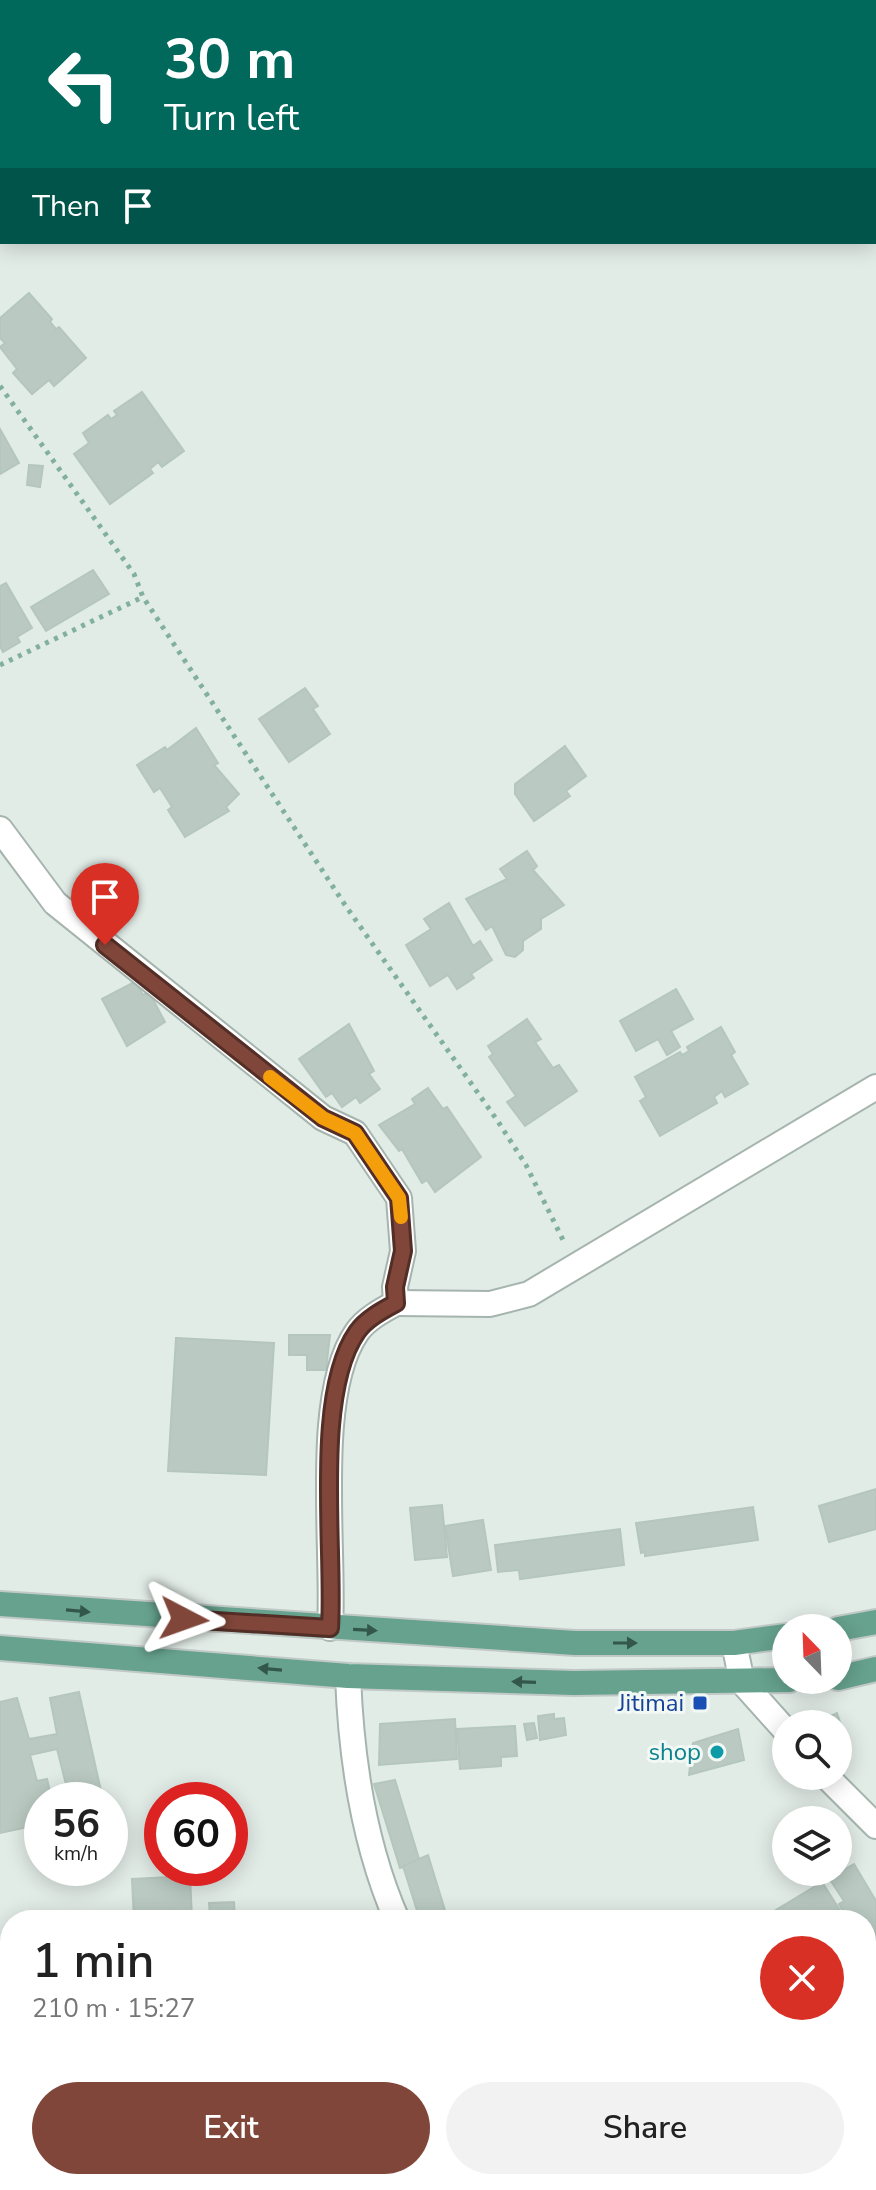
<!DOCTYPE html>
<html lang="en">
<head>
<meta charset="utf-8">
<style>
	:root { --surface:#fff; --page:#f2f2f2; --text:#222; --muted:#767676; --accent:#80463a }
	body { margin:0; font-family:"Nunito Sans",sans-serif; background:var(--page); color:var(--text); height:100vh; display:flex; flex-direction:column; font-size:30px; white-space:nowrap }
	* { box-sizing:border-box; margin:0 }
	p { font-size:26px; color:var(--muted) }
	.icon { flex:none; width:44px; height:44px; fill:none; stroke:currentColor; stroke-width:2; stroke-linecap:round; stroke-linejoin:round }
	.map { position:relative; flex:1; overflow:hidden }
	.sheet { position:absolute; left:0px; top:1910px; width:876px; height:280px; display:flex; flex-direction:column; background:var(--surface); border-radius:32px 32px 0 0; box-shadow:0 4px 20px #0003 }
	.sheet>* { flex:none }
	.hud { position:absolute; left:0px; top:0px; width:876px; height:244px; box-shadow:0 4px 20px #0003; background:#00695c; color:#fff; overflow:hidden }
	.needle { width:52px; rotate:337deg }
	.fabs { position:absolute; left:772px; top:1614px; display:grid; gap:16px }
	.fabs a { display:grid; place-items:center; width:80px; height:80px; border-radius:50%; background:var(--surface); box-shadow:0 4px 20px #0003; font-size:40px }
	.speed { position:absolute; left:24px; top:1782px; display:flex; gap:16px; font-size:40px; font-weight:700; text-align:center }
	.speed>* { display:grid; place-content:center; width:104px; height:104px; border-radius:50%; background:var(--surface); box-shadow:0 4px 20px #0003; line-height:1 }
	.speed small { font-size:20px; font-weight:400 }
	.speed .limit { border:12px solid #d22; background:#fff; color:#111 }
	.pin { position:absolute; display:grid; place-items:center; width:68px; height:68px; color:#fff; margin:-82px -34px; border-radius:50% 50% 50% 0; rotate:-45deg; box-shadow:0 0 8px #0007 }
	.pin .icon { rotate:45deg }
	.me { position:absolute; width:88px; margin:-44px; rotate:94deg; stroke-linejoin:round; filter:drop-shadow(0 0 6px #0008) }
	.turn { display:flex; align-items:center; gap:28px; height:168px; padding:0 32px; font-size:36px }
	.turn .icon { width:104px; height:104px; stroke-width:2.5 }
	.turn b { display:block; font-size:56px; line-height:68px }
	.then { display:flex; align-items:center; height:76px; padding:0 32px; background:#0003; gap:16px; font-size:30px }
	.round { display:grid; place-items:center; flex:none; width:84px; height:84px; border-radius:42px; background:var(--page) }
	.headline { display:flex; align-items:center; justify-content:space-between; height:136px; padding:0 32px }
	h1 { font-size:48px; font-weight:600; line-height:60px }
	.action { display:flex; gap:16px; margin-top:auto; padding:16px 32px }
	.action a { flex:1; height:92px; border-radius:48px; background:var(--accent); color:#fff; font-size:32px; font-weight:600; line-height:92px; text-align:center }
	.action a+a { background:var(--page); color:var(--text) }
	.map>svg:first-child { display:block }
</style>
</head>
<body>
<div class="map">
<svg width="876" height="2190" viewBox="0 0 876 2190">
	<rect width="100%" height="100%" fill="#e2ece7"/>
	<g fill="#bacac2" stroke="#b4c6bd" stroke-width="2">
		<path d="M 29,293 L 52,319 L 50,322 L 56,329 L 59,327 L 86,358 L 54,386 L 49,380 L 32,394 L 13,373 L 17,369 L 0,347 L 5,343 L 0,338 L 0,318 Z"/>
		<path d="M 142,392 L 184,451 L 162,467 L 158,462 L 150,469 L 153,473 L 110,504 L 74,454 L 89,443 L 83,433 L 108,415 L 111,419 L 117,415 L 114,411 Z"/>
		<path d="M 0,429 L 19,463 L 0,474 Z"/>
		<path d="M 29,465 L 43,466 L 40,487 L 27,485 Z"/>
		<path d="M 93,570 L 109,594 L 46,631 L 31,607 Z"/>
		<path d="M 6,583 L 32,628 L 17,637 L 20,642 L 3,652 L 0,646 L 0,586 Z"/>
		<path d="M 305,688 L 318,706 L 313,709 L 330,734 L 289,762 L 259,719 Z"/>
		<path d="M 196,728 L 218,763 L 214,765 L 239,794 L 226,807 L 229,811 L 185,837 L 168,810 L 172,807 L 160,788 L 154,792 L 137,765 L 165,747 L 167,750 Z"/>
		<path d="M 565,746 L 586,776 L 566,791 L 570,796 L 534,821 L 515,794 L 515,784 Z"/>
		<path d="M 527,851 L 537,866 L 533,870 L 564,905 L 541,919 L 541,929 L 523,941 L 523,950 L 515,957 L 506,955 L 492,926 L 486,930 L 466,899 L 507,879 L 500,869 Z"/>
		<path d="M 449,903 L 473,946 L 480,941 L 492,960 L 471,974 L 474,978 L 457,989 L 448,975 L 430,986 L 406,945 L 431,929 L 424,919 Z"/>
		<path d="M 136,981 L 143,995 L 149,992 L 165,1022 L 127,1046 L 102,999 Z"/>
		<path d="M 676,989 L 693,1019 L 671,1031 L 680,1047 L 667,1055 L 658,1039 L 636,1051 L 620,1021 Z"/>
		<path d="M 527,1019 L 541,1039 L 535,1042 L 553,1068 L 559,1065 L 577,1091 L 525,1126 L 507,1102 L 516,1096 L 489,1057 L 493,1054 L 488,1046 Z"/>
		<path d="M 349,1024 L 374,1071 L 369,1074 L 380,1089 L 360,1103 L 356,1097 L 342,1107 L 332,1093 L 326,1097 L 299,1059 Z"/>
		<path d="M 721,1027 L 735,1052 L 731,1055 L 748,1084 L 725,1097 L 722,1091 L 714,1097 L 717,1103 L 660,1136 L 640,1101 L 646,1097 L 635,1077 L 680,1052 L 682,1055 L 689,1051 L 687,1047 Z"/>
		<path d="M 428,1088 L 443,1109 L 447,1107 L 481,1157 L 435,1192 L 427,1180 L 422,1183 L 402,1149 L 399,1151 L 379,1125 L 415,1104 L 412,1099 Z"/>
		<path d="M 289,1335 L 330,1335 L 326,1370 L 307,1370 L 307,1355 L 289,1355 Z"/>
		<path d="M 176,1338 L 274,1343 L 266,1475 L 168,1471 Z"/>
		<path d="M 876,1489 L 876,1529 L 829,1542 L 819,1506 Z"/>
		<path d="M 442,1505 L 447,1557 L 415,1560 L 410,1508 Z"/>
		<path d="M 753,1507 L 758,1540 L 645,1556 L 645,1552 L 641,1553 L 636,1523 Z"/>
		<path d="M 483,1520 L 491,1570 L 453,1576 L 445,1526 Z"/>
		<path d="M 620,1529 L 624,1565 L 520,1579 L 519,1570 L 498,1572 L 495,1545 Z"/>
		<path d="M 79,1692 L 103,1800 L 70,1800 L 57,1749 L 30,1755 L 37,1781 L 47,1779 L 52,1800 L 42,1800 L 42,1824 L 0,1833 L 0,1702 L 17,1698 L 29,1739 L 57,1734 L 50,1698 Z"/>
		<path d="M 837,1713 L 843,1731 L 838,1733 L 838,1724 L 812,1724 Z"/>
		<path d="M 554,1714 L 554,1719 L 564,1718 L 566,1735 L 540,1740 L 538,1716 Z"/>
		<path d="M 455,1719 L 457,1759 L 379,1765 L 380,1724 Z"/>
		<path d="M 534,1723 L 537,1738 L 527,1740 L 524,1724 Z"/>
		<path d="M 515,1726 L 517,1756 L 501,1757 L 501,1766 L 460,1769 L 457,1729 Z"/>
		<path d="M 738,1729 L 744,1760 L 689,1775 L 693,1743 Z"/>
		<path d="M 395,1780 L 420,1862 L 400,1868 L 374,1784 Z"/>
		<path d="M 428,1855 L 448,1920 L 420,1920 L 403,1866 Z"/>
		<path d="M 854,1864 L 876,1901 L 876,1966 L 868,1951 L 875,1947 L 866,1932 L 866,1920 L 848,1920 L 839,1904 L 844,1901 L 829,1878 Z"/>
		<path d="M 190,1876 L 192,1918 L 210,1917 L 209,1903 L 234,1902 L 235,1920 L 134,1920 L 132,1879 Z"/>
		<path d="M 822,1882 L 846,1920 L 776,1920 L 771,1913 Z"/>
		<path d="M 876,1981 L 876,2034 L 875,2034 L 866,2017 L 866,1986 Z"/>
		<path d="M 866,2032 L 876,2051 L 876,2077 L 866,2083 Z"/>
		<path d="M 876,2101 L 876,2170 L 866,2154 L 866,2105 Z"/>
		<path d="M 866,2173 L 873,2190 L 820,2190 L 818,2184 L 822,2180 L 866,2180 Z"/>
		<path d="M 155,2180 L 237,2180 L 230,2181 L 233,2190 L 158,2190 Z"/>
		<path d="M 425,2180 L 477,2180 L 482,2190 L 426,2190 L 422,2182 Z"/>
		<path d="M 494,2180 L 546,2180 L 551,2190 L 499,2190 Z"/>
		<path d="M 581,2180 L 653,2180 L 656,2187 L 585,2190 Z"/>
		<path d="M 704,2180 L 739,2180 L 744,2190 L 699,2190 L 708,2185 Z"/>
		<path d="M 746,2180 L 812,2180 L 816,2190 L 771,2190 L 770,2187 L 750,2190 Z"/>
	</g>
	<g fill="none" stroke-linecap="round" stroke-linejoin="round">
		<g stroke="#a5b4ae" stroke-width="28">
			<g id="minor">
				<path d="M 0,829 L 55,903 L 323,1118 L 355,1133 L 399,1198 L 403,1251 L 395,1287 L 396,1303 C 383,1310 366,1319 357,1332 C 313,1395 335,1550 330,1628"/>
				<path d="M 396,1303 L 490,1304 L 529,1294 L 876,1087"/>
				<path d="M 734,1643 L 742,1682 L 786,1731"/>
				<path d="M 348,1676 C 351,1758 364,1845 397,1920"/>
				<path d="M 826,1776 L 876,1826"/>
				<path d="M 866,2097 L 875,2093"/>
				<path d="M 489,2180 L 493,2190"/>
				<path d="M 668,2190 L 687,2180"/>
			</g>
		</g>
		<g stroke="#c1c9c6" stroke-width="28">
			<g id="major">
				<path d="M 0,1604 L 575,1643 L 734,1643 L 786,1636"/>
				<path d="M 838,1629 L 876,1622"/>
				<path d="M 0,1648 L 348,1676 L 574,1683 L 789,1680"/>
				<path d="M 838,1678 L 876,1669"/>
			</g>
		</g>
		<g stroke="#82b09e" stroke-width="5" stroke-dasharray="4 6" stroke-linecap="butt">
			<path d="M 0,386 L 134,574 L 143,597 L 345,905 L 497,1120 L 526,1165 L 564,1242"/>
			<path d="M 0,665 L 143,597"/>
		</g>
		<use href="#minor" stroke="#fff" stroke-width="24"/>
		<use href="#major" stroke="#66a28e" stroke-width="24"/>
	</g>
	<defs><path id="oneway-solid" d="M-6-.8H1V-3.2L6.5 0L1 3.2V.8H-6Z" transform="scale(2)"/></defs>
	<g fill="#33574a">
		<use href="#oneway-solid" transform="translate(78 1611) rotate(5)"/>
		<use href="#oneway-solid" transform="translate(365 1630) rotate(3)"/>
		<use href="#oneway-solid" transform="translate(625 1643)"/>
		<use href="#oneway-solid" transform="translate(270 1669) rotate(-175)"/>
		<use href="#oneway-solid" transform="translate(524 1682) rotate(-178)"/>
	</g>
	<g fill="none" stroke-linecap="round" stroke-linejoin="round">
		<g stroke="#532e26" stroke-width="20">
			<path id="route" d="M 105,945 L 323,1118 L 355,1133 L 399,1198 L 403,1251 L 395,1287 L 396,1303 C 383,1310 366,1319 357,1332 C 313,1395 335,1550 330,1628 L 184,1619"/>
		</g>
		<use href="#route" stroke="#80463a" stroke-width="14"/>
		<path stroke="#f59e0b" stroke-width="14" d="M 270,1077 L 323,1118 L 355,1133 L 399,1198 L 401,1217"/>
	</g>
	<rect fill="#1a4fb4" stroke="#f2f9f5" stroke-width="3" x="692" y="1695" width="16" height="16" rx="4"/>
	<circle fill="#0f9aa8" stroke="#f2f9f5" stroke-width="3" cx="717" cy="1752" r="8"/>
	<g text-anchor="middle" stroke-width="6" stroke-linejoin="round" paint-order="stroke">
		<g font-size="24" fill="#164399" stroke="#f2f9f5" text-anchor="end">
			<text x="684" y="1711">Jitimai</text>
		</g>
		<g font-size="24" fill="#0d838f" stroke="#f2f9f5" text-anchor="end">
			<text x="701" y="1760">shop</text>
		</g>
	</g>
</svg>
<div class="fabs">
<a><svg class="needle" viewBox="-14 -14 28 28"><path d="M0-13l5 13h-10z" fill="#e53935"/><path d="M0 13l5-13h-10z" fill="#767676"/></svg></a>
<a><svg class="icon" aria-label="search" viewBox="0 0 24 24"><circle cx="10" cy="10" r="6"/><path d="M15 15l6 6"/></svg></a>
<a><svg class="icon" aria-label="layers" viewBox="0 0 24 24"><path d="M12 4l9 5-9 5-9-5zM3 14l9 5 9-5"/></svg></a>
</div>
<div class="speed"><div>56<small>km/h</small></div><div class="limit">60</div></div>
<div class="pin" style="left:105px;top:945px;background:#d93025"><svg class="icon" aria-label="arrive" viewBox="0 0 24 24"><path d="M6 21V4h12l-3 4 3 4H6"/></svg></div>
<svg class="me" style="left:184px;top:1619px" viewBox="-20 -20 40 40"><path d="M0-17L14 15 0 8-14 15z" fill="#80463a" stroke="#fff" stroke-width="4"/></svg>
<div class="hud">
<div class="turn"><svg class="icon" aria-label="left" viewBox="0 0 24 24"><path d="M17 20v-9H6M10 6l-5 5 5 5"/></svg><div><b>30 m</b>Turn left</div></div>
<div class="then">Then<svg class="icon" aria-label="arrive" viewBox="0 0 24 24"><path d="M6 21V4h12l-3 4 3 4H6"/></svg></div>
</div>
<section class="sheet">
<div class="headline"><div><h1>1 min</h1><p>210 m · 15:27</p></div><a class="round" style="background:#d93025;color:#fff"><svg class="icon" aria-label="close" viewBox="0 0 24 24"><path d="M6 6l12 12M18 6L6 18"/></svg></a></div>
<div class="action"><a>Exit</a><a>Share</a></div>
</section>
</div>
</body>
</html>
